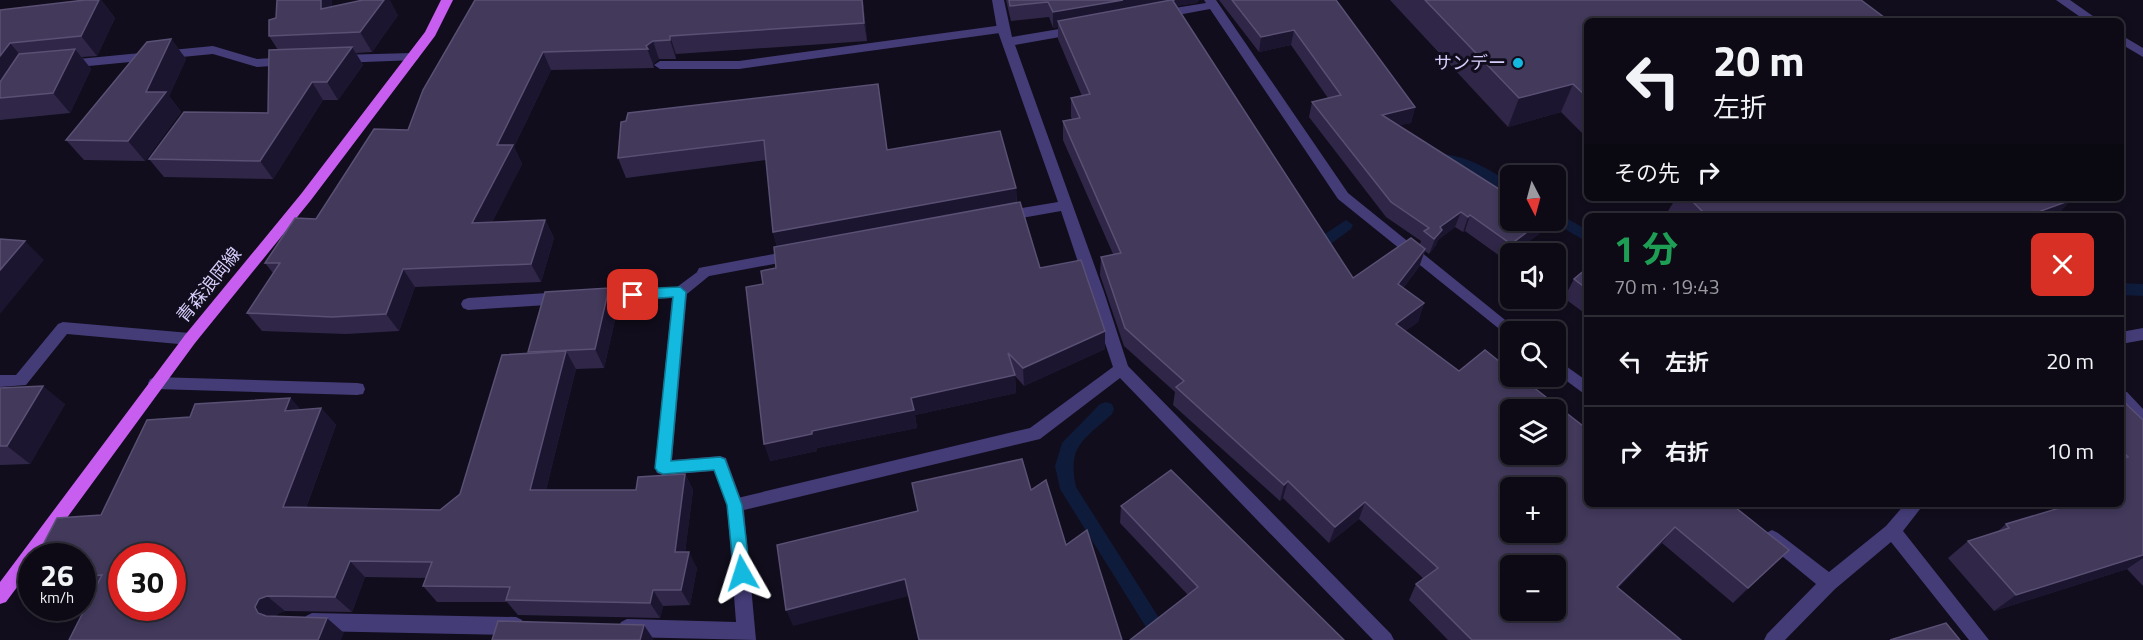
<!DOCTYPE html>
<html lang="ja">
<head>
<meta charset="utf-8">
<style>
	:root { --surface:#0d0a15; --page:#1b1822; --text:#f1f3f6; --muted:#9a9aa0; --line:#2d2b34 }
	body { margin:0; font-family:"Titillium Web","Noto Sans JP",sans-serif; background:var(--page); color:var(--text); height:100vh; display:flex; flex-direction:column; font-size:22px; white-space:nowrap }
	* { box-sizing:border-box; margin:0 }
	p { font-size:20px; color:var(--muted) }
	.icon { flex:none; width:33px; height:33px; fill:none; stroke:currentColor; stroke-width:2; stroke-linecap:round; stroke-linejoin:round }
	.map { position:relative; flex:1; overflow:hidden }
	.details { position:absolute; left:1584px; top:213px; width:540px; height:294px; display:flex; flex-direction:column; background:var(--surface); border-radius:9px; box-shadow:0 3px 9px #0003,0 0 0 2px var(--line) }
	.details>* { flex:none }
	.banner { position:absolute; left:1584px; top:18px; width:540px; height:183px; border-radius:9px; box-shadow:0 3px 9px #0003,0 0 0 2px var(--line); background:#0d0a15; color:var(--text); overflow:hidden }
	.needle { width:39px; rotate:174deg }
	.fabs { position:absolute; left:1500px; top:165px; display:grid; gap:12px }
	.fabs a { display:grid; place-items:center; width:66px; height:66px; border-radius:9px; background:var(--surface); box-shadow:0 3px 9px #0003,0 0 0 2px var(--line); font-size:30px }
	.speed { position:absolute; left:18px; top:543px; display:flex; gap:12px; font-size:30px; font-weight:700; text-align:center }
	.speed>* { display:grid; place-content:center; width:78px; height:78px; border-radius:50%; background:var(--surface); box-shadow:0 3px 9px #0003,0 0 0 2px var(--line); line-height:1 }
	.speed small { font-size:15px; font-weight:400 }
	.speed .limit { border:9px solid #d22; background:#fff; color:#111 }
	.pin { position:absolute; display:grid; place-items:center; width:51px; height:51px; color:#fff; margin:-26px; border-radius:12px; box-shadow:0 3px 9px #0006 }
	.me { position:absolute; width:66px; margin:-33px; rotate:354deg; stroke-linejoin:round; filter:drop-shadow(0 0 4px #0008) }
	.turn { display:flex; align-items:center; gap:21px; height:126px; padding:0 30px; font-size:27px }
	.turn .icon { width:78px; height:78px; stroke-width:2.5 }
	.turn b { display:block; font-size:42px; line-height:51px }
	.then { display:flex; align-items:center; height:57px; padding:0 30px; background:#0003; gap:12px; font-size:22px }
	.round { display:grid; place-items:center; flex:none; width:63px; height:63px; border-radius:9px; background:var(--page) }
	.summary { display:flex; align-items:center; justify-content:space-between; height:102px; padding:0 30px }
	h1 { font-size:36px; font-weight:700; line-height:45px; color:#1e9e55 }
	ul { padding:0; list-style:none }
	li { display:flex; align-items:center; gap:18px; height:90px; padding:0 30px; border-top:2px solid var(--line) }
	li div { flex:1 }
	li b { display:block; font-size:22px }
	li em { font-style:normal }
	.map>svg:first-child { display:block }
</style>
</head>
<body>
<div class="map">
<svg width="2143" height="640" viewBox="0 0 2143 640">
	<rect width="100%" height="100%" fill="#110d1c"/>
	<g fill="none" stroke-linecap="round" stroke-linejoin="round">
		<g fill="#0f1b3a" fill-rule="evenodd">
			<path d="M 1443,154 C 1469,157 1489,169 1510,183 L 1510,194 L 1459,166 L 1432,164 L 1425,159 L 1427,156 Z"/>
			<path d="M 1556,212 L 1587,230 L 1587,242 L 1551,221 L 1556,220 Z"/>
			<path d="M 1346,220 L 1353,225 L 1351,229 L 1317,254 L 1307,254 L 1305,250 L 1307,246 Z"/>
			<path d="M 2121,283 L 2143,284 L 2143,296 L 2121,295 Z"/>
			<path d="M 1106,402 L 1112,404 L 1114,409 L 1112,414 C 1084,440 1067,445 1076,487 L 1173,640 L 1154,640 L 1060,489 L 1055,466 L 1062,443 L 1100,404 Z"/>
		</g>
		<g fill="#443c77" fill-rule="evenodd">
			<path d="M 1003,25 L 1009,29 L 1007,32 L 739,69 L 660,69 L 654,65 L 660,61 L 739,61 Z"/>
			<path d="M 213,46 L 257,59 L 287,57 L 293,61 L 287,65 L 257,67 L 213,54 L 68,68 L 62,64 L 68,60 Z"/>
			<path d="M 413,53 L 419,57 L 417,60 L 338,63 L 332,59 L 338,55 Z"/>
			<path d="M 704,267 L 709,268 L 711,272 L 709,276 L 687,294 L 672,460 L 720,456 L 726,458 L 743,505 L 741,510 L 735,512 L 729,510 L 714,471 L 663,475 L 657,473 L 655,468 L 672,298 L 593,303 L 588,301 L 586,297 L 588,293 L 593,291 L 677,287 Z"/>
			<path d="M 563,292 L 568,294 L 570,298 L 568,302 L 563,304 L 468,310 L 463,308 L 461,304 L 463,300 L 468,298 Z"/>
			<path d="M 63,322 L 190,333 L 195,335 L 198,339 L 195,343 L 190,345 L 67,334 L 26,385 L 0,387 L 0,375 L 16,375 L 58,324 Z"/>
			<path d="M 156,377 L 357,383 L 363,384 L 365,389 L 363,394 L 357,395 L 156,389 L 150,387 L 148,383 L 150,379 Z"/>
		</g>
		<g fill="#443c77" fill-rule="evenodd">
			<path d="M 992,0 L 1004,0 L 1012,37 L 1077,26 L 1083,30 L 1077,34 L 1015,45 L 1104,292 L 1128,366 L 1391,634 L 1394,640 L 1373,640 L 1120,378 L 1040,439 L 744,510 L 756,640 L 627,637 L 621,634 L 618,628 L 621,622 L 627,619 L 736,622 L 727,505 L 729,500 L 1030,428 L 1113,367 L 1061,211 L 1004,221 L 997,216 L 1004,211 L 1058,202 L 997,29 Z"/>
			<path d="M 1204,0 L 1216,0 L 1348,193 L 1520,332 L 1510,332 L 1510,337 L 1508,336 L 1338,199 L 1210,9 L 1162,18 L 1156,14 L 1162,10 L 1206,3 Z"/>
			<path d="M 2056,0 L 2070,0 L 2100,21 L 2086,21 Z"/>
			<path d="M 2121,35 L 2143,48 L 2143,57 L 2121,44 Z"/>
			<path d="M 795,250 L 800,251 L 802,255 L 800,259 L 704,277 L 699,276 L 697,272 L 699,268 L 704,267 Z"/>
			<path d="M 2143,328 L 2143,340 L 2121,344 L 2121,332 Z"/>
			<path d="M 1556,359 L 1587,381 L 1587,396 L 1556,373 Z"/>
			<path d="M 2121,391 L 2127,392 L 2143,409 L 2143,426 L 2137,424 L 2121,407 Z"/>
			<path d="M 1905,504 L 1924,504 L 1903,531 L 1989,640 L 1969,640 L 1891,542 L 1835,589 L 1785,640 L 1764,640 L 1767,634 L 1816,584 L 1766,543 L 1763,538 L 1766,533 L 1772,530 L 1778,533 L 1829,572 L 1886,526 Z"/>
			<path d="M 312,613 L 516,617 L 522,620 L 525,626 L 522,632 L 516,635 L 312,631 L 306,628 L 303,622 L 306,616 Z"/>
		</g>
		<path fill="#c75ef0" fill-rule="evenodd" d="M 441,0 L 453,0 L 435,36 L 311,200 L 195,343 L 39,556 L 32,556 L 32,567 L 6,602 L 0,604 L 0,582 L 185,335 L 301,194 L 425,32 Z"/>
	</g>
	<g fill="#302748">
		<path d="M 85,0 L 101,0 L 115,18 L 97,56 L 82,57 L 91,69 L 70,113 L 0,120 L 0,10 Z"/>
		<path d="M 475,0 L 863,0 L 867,41 L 676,54 L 676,59 L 659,59 L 653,64 L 654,68 L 551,70 L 514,147 L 522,164 L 492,222 L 545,220 L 554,238 L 541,282 L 415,287 L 399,331 L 346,334 L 262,331 L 247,313 L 273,273 L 265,263 L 316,219 L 408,130 Z"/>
		<path d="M 1006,0 L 1199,0 L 1196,3 L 1176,6 L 1353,278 L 1420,244 L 1421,241 L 1386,217 L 1309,117 L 1312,102 L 1328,98 L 1291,45 L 1259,52 L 1219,0 L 1336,0 L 1415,107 L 1411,123 L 1399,125 L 1539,234 L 1504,259 L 1465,231 L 1463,232 L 1455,227 L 1438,240 L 1436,245 L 1429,254 L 1425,251 L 1419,267 L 1403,288 L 1424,303 L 1418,322 L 1405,331 L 1587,504 L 1789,550 L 1733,603 L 1662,543 L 1618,588 L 1681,640 L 1448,640 L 1409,600 L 1416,584 L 1424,579 L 1359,519 L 1329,543 L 1283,498 L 1280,501 L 1173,405 L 1175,392 L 1124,346 L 1100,275 L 1101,257 L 1113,254 L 1063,140 L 1063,121 L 1072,119 L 1071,117 L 1071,98 L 1082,96 L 1058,39 L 1058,27 L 1053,28 L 1049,17 L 1011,21 Z"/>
		<path d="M 1390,0 L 1861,0 L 1587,21 L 1587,138 L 1561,112 L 1508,127 Z"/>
		<path d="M 333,6 L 398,15 L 372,52 L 356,53 L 363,65 L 338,100 L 323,100 L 273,179 L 164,177 L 149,159 L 268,113 L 278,50 L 269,36 Z"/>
		<path d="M 171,39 L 186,59 L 169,96 L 181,112 L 145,161 L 84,160 L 66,140 Z"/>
		<path d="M 626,121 L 887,150 L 1016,188 L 1017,203 L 1040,268 L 1105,331 L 1105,349 L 1024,386 L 1015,376 L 1016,393 L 915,415 L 917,428 L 817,448 L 817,451 L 770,461 L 763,284 L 776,268 L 777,247 L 773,232 L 766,160 L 626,178 L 618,158 Z"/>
		<path d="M 1676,198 L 2068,198 L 2071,200 L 2056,216 L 1665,216 Z"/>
		<path d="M 1587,268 L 1587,315 L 1564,298 L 1574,279 Z"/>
		<path d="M 618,307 L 604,368 L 576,369 L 546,490 L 636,490 L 685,474 L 693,490 L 685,552 L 697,568 L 690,605 L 663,606 L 660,618 L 518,615 L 507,602 L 437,602 L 423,586 L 426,578 L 365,577 L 352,612 L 285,611 L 277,614 L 276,616 L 344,633 L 93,593 L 82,594 L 82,556 L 101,515 L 190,417 L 290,398 L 301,410 L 321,408 L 336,425 L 306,508 L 440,510 L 460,494 L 529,353 L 528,352 Z"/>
		<path d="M 0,388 L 65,404 L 30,464 L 0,465 Z"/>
		<path d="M 2121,403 L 2143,420 L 2143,586 L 2127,569 L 1994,611 L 1948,558 L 1968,541 L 1997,532 L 2006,524 L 2064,507 L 2061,504 L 2121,504 Z"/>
		<path d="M 1121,506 L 1344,640 L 1188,595 L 1120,523 Z"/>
		<path d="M 32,566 L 32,586 L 24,581 Z"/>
	</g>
	<g fill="#1c152f">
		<path d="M 99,0 L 101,0 L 115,18 L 97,56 L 81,36 Z"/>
		<path d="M 321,0 L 332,0 L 333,29 L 321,9 Z"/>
		<path d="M 384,0 L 390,0 L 398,15 L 372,52 L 360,32 Z"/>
		<path d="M 862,0 L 863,0 L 867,41 L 864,23 Z"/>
		<path d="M 1123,0 L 1199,0 L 1196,3 L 1175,6 L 1058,21 L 1058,27 L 1053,28 L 1053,12 Z"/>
		<path d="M 1294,30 L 1291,45 L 1259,52 L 1261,37 Z"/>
		<path d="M 670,36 L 676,54 L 676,59 L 670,40 Z"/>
		<path d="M 171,39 L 186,59 L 169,96 L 181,112 L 145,161 L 128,141 L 146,92 Z"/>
		<path d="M 653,41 L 659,59 L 653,64 L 646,46 Z"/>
		<path d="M 10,43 L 27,63 L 0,98 L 0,56 Z"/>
		<path d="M 352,47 L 363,65 L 338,100 L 327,82 Z"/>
		<path d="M 75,49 L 91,69 L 70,113 L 53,93 Z"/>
		<path d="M 543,52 L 551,70 L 514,147 L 522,164 L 483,241 L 472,223 L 497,145 Z"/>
		<path d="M 312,82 L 323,100 L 273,179 L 260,161 Z"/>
		<path d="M 1573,84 L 1561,112 L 1508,127 L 1519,98 Z"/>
		<path d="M 1415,107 L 1411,123 L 1378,130 L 1382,115 Z"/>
		<path d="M 1016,188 L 1017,207 L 778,251 L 773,232 Z"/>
		<path d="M 2071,200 L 2056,216 L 2027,216 Z"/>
		<path d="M 1461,212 L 1455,227 L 1438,240 L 1436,245 L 1429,254 L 1440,227 Z"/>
		<path d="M 1470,215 L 1465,231 L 1463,232 L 1468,217 Z"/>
		<path d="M 545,220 L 554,238 L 541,282 L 531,264 Z"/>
		<path d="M 1543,220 L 1545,220 L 1539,234 L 1504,259 L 1511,244 Z"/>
		<path d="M 25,241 L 44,260 L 0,314 L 0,270 Z"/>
		<path d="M 1425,249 L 1419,267 L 1392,302 L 1398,284 Z"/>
		<path d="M 403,269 L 415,287 L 399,331 L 386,314 Z"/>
		<path d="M 609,288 L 618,307 L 604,368 L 595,349 Z"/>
		<path d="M 1424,303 L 1418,322 L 1390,342 L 1396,324 Z"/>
		<path d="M 1105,331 L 1105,349 L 1024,386 L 1023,368 Z"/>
		<path d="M 566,351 L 576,369 L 542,506 L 530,490 Z"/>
		<path d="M 1015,375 L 1016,393 L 915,415 L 917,428 L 817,448 L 817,451 L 770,461 L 764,444 L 812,431 L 911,398 Z"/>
		<path d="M 43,386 L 65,404 L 30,464 L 7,446 Z"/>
		<path d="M 290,398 L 306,415 L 285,411 Z"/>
		<path d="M 321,408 L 336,425 L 300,524 L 283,507 Z"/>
		<path d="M 685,474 L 693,490 L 683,568 L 675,552 Z"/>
		<path d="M 1288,481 L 1283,498 L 1280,501 L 1284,485 Z"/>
		<path d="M 1365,502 L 1359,519 L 1329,543 L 1335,527 Z"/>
		<path d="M 1675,527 L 1662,543 L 1605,602 L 1617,587 Z"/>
		<path d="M 1789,550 L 1773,566 L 1733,603 L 1748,588 Z"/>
		<path d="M 689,552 L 697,568 L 690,605 L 681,590 Z"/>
		<path d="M 2143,555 L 2143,558 L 2127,569 L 1994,611 L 2016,595 Z"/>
		<path d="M 350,561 L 365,577 L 352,612 L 335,597 Z"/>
		<path d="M 905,579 L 909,596 L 793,626 L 786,610 Z"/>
		<path d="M 653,590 L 663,606 L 660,618 L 650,603 Z"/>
		<path d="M 267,596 L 285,611 L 277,614 L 274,622 L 258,613 L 255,607 L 259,599 Z"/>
		<path d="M 327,618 L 344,633 L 341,640 L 318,640 Z"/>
		<path d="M 644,625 L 654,640 L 640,640 Z"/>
	</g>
	<g fill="#42395b" stroke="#595074" stroke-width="1.5" fill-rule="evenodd">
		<path d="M 85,0 L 99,0 L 81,36 L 10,43 L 0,56 L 0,10 Z"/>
		<path d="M 277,0 L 321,0 L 321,9 L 363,0 L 384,0 L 360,32 L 269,36 L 269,20 L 276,18 Z"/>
		<path d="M 475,0 L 862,0 L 864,23 L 670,36 L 670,40 L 653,41 L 646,46 L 648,49 L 543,52 L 497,145 L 513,145 L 472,223 L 545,220 L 531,264 L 403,269 L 386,314 L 332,317 L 247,313 L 280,263 L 265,263 L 295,218 L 316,219 L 374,129 L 408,130 L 423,90 Z"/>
		<path d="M 1009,0 L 1123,0 L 1053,12 L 1048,2 L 1010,6 Z"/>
		<path d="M 1171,0 L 1174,0 L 1173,1 L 1353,278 L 1411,238 L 1425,249 L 1398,284 L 1424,303 L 1396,324 L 1459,371 L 1485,350 L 1510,370 L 1510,376 L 1519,376 L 1587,429 L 1587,504 L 1731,504 L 1789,550 L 1748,588 L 1675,527 L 1617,587 L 1681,640 L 1472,640 L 1416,584 L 1438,568 L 1365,502 L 1335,527 L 1288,481 L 1284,485 L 1176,387 L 1184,381 L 1125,328 L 1101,257 L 1121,253 L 1063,121 L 1080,118 L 1071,98 L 1090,94 L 1058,21 ZM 1510,410 L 1556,410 L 1556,454 L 1510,454 ZM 1510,488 L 1556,488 L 1556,532 L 1510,532 ZM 1510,566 L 1556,566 L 1556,610 L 1510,610 Z"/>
		<path d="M 1232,0 L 1336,0 L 1415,107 L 1382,115 L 1510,196 L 1510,220 L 1543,220 L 1511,244 L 1470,215 L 1468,217 L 1461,212 L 1440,227 L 1442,230 L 1434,239 L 1424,231 L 1429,228 L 1391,202 L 1312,102 L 1341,95 L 1294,30 L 1261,37 Z"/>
		<path d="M 1425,0 L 1861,0 L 1889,21 L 1587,21 L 1587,97 L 1573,84 L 1519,98 Z"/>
		<path d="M 171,39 L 146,92 L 166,92 L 128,141 L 66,140 L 147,42 Z"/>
		<path d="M 352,47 L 327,82 L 312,82 L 260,161 L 149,159 L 184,112 L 268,113 L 269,50 Z"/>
		<path d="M 75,49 L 53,93 L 0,98 L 0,82 L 19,54 Z"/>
		<path d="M 878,84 L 887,150 L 1000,131 L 1016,188 L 773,232 L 764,140 L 618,158 L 621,122 L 626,121 L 628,113 Z"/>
		<path d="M 1689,198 L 2068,198 L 2071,200 L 2027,216 L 1707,216 Z"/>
		<path d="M 1020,202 L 1040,268 L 1081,260 L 1105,331 L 1023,368 L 1008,353 L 1015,375 L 911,398 L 914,410 L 812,431 L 812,434 L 764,444 L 746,287 L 763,284 L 761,271 L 776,268 L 774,247 Z"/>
		<path d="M 0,239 L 25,241 L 0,270 Z"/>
		<path d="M 1587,268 L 1587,289 L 1574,279 Z"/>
		<path d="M 609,288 L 595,349 L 528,352 L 545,292 Z"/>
		<path d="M 566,351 L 530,490 L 636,490 L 638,477 L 685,474 L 675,552 L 689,552 L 681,590 L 653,590 L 650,603 L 506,600 L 510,587 L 423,586 L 432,562 L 350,561 L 335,597 L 267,596 L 259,599 L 255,607 L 258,613 L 266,616 L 327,618 L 318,640 L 69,640 L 102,575 L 82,577 L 82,556 L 37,556 L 57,518 L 101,515 L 147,420 L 190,417 L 195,404 L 290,398 L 285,411 L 321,408 L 283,507 L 440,510 L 460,494 L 502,355 ZM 122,556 L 172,556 L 172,608 L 122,608 Z"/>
		<path d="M 43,386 L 7,446 L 0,446 L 0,388 Z"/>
		<path d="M 2124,402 L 2143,420 L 2143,555 L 2016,595 L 1968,541 L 2009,528 L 2006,524 L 2073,504 L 2121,504 L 2121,459 L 2128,457 L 2121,450 L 2121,403 Z"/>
		<path d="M 1022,459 L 1031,490 L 1046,480 L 1066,545 L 1087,530 L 1122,640 L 919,640 L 905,579 L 786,610 L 777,545 L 918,511 L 912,483 Z"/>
		<path d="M 1171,470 L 1344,640 L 1130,640 L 1198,587 L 1121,506 Z"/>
		<path d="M 32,566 L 32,581 L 24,581 Z"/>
		<path d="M 498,621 L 644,625 L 640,640 L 492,640 Z"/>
		<path d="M 1946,623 L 1960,640 L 1890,640 Z"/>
	</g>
	<path fill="#14b9df" stroke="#0d7891" stroke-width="1.5" d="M 680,287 L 686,292 L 671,461 L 720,457 L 725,459 L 742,505 L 750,573 L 747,578 L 742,580 L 736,578 L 734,573 L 727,505 L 714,470 L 663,474 L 658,472 L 655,468 L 673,297 L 633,300 L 626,295 L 633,289 Z"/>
	<circle fill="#14b9df" stroke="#110d1c" stroke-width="2" cx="1518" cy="63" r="6"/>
	<g text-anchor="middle" stroke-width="6" stroke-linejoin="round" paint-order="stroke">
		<g font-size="18" fill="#d6cdfa" stroke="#110d1c" text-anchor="end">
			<text x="1506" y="69">サンデー</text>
		</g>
		<g font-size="18" fill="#d6cdfa" stroke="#110d1c">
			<text transform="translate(209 285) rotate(-51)" y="6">青森浪岡線</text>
		</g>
	</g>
</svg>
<div class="fabs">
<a><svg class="needle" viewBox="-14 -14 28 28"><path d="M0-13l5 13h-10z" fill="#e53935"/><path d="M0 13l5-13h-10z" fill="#9a9aa0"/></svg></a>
<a><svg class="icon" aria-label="sound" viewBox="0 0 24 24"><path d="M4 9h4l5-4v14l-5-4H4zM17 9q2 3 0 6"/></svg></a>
<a><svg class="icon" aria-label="search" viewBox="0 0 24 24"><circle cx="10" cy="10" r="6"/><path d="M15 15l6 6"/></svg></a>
<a><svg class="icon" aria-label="layers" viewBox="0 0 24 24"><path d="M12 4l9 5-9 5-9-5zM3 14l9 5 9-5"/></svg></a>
<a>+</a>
<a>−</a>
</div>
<div class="speed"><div>26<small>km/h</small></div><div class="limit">30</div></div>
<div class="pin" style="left:633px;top:295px;background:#d93025"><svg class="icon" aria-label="arrive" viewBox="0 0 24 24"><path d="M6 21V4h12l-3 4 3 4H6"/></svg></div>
<svg class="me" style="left:742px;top:573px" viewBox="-20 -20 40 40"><path d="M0-17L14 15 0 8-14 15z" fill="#14b9df" stroke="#fff" stroke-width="4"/></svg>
<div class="banner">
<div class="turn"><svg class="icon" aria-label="left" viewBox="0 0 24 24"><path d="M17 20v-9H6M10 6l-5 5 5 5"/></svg><div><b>20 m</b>左折</div></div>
<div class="then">その先<svg class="icon" aria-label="right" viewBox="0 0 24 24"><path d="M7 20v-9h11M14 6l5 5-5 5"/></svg></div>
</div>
<section class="details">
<div class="summary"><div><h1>1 分</h1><p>70 m · 19:43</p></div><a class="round" style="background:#d93025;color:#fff"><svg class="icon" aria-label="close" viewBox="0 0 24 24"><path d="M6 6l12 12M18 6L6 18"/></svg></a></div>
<ul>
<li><svg class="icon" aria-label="left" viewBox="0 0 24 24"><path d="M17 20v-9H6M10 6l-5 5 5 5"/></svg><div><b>左折</b></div><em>20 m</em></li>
<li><svg class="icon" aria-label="right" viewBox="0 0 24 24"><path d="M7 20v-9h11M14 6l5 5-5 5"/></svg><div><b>右折</b></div><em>10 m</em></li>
</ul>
</section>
</div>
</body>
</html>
